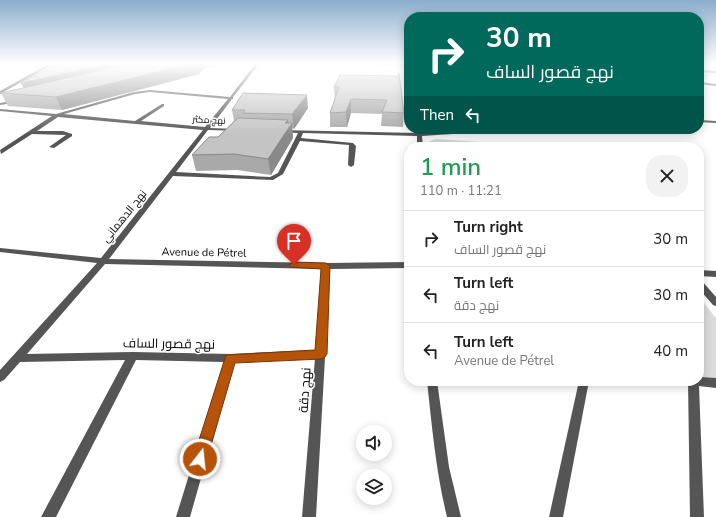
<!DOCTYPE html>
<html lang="en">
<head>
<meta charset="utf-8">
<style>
	:root { --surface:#fff; --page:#f2f2f2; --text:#222; --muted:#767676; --line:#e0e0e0 }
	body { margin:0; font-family:"Nunito Sans",Cairo,sans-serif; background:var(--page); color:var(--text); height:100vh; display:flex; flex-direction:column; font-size:15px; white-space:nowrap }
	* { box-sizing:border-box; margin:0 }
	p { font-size:13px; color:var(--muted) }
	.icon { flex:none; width:22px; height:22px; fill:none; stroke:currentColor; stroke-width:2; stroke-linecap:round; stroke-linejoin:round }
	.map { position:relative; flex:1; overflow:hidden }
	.drawer { position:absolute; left:404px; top:142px; width:300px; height:244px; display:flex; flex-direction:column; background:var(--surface); border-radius:16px; box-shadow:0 2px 10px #0003 }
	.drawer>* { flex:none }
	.hud { position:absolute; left:404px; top:12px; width:300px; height:122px; border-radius:16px; box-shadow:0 2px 10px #0003; background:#00695c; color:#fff; overflow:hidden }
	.controls { position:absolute; left:356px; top:425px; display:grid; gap:8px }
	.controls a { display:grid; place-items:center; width:36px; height:36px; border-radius:50%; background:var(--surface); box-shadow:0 2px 10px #0003; font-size:20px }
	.pin { position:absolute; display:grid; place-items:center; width:34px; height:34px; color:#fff; margin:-41px -17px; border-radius:50% 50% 50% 0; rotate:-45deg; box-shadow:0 0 4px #0007 }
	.pin .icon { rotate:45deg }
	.me { position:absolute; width:44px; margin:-22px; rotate:16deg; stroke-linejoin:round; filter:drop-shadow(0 0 3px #0008) }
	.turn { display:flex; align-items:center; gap:14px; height:84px; padding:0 16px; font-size:18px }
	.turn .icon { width:52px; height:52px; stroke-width:2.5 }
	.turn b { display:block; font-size:28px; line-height:34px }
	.then { display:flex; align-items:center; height:38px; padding:0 16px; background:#0003; gap:8px; font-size:15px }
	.round { display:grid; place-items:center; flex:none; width:42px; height:42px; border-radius:16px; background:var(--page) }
	.head { display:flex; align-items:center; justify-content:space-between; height:68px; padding:0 16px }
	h1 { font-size:24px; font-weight:600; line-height:30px; color:#1e9e55 }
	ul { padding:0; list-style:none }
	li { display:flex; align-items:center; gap:12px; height:56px; padding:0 16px; border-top:1px solid var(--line) }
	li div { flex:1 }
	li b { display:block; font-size:15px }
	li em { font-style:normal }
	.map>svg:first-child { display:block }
</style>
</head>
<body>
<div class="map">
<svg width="716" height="517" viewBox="0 0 716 517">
	<rect width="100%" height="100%" fill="#fff"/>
	<g fill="#dcdcdc">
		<path d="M 435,139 L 523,145 L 529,147 L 428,147 L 428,142 Z"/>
		<path d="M 699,297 L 716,318 L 716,380 L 699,379 Z"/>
	</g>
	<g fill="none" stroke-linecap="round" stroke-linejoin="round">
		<g fill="#555" fill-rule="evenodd">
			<path d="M 256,63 L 260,63 L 233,97 L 233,99 L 232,99 L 210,128 L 238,129 L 240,129 L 240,131 L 208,130 L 176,172 L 270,177 L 278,173 L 298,133 L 279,132 L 279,130 L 281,130 L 417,133 L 417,129 L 421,129 L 422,133 L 491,129 L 516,129 L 514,130 L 422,136 L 423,147 L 417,147 L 417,136 L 303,133 L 301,138 L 353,143 L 356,146 L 354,165 L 351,167 L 348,165 L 349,145 L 300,141 L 283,174 L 273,180 L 173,176 L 109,259 L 326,263 L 409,262 L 409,268 L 330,269 L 316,517 L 302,517 L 315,358 L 234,362 L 190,517 L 176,517 L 224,362 L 136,360 L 56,517 L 41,517 L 125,360 L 20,362 L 4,380 L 0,382 L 0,370 L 97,263 L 0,252 L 0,248 L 101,258 L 203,130 L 58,117 L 37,131 L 63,131 L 72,134 L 72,136 L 54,148 L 49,147 L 66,135 L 32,134 L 1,154 L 0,150 L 52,116 L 0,111 L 0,109 L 56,114 L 134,92 L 150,90 L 230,97 ZM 150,92 L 228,99 L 205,127 L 141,121 L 164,106 L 164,104 L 162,104 L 135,121 L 64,114 L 135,94 ZM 105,264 L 322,269 L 315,350 L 230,354 L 133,352 L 27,354 Z"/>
			<path d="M 332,63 L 409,64 L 409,66 L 334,64 Z"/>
			<path d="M 47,65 L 50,66 L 0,94 L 0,91 Z"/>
			<path d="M 699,70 L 716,71 L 716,73 L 699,72 Z"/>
			<path d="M 699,82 L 716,84 L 716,86 L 699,84 Z"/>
			<path d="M 17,100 L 19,100 L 19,102 L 0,105 L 0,103 Z"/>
			<path d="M 699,120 L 716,121 L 716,123 L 699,122 Z"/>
			<path d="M 699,270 L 716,271 L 716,277 L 699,276 Z"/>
			<path d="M 699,280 L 702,281 L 716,297 L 716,306 L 713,305 L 699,289 Z"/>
			<path d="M 699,377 L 716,378 L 716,388 L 699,386 L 704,517 L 690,517 L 688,381 L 699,381 Z"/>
			<path d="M 427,381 L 437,381 L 449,467 L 461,517 L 447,517 C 436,472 432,427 427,381 Z"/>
			<path d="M 579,381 L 589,381 L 563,517 L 549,517 Z"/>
		</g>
	</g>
	<g fill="#a9a9a9">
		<path d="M 58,63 L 216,63 L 215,67 L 206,67 L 199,74 L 62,110 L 8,106 L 1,93 L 23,88 Z"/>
		<path d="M 396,76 L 404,113 L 403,127 L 381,126 L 382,114 L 351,113 L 347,127 L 330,127 L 330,113 L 335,100 L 334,87 Z"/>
		<path d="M 308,108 L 294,129 L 292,128 L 293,138 L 271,175 L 237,170 L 196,171 L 192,155 L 218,137 L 234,121 L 232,110 Z"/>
	</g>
	<g fill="#898989">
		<path d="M 113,63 L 167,63 L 27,95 L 21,83 Z"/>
		<path d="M 194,63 L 205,63 L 206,67 L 199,74 L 62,110 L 56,97 Z"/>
		<path d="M 307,95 L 308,108 L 294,129 L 292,114 Z"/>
		<path d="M 351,99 L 351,113 L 347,127 L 346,112 Z"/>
		<path d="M 288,120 L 289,127 L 292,123 L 293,138 L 271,175 L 268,159 L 285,123 Z"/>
	</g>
	<g fill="#c4c4c4" stroke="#898989">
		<path d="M 58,63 L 113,63 L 21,83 Z"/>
		<path d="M 131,63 L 194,63 L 56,97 L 1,93 Z"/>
		<path d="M 399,73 L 404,113 L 382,112 L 387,100 L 351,99 L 346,112 L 330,113 L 339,87 L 334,87 L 340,75 L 396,76 L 396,78 Z"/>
		<path d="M 243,93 L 307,95 L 292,114 L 243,113 L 245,110 L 232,110 Z"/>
		<path d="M 238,118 L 288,120 L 285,123 L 292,123 L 268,159 L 234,154 L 192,155 L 209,137 L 218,137 Z"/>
	</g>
	<linearGradient id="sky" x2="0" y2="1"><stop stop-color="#8cadcc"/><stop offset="0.47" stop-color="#fff"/><stop offset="1" stop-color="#fff" stop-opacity="0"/></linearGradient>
	<rect width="716" height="135" fill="url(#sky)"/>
	<path fill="#b45309" stroke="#753606" d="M 294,262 L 326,263 L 330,266 L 327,354 L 325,357 L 321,359 L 235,363 L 207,459 L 205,464 L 200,466 L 195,464 L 193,459 L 226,355 L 315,350 L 321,269 L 291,267 L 289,265 Z"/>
	<g text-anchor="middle" stroke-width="3" stroke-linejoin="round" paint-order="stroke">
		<g font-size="9" fill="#000" stroke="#fff">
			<text transform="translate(209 120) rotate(3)" y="3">نهج مكثر</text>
		</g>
		<g font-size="11" fill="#000" stroke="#fff">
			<text transform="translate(124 216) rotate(-51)" y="4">نهج الدهماني</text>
			<text transform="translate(204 252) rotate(1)" y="4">Avenue de Pétrel</text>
		</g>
		<g font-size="13" fill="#000" stroke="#fff">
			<text transform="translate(169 343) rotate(1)" y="5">نهج قصور الساف</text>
			<text transform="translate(304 390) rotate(-86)" y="5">نهج دقة</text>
		</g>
	</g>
</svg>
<div class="controls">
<a><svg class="icon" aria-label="sound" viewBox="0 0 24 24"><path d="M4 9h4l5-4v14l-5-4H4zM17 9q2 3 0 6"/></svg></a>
<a><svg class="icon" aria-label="layers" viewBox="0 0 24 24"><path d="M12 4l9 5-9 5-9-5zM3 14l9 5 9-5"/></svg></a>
</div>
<div class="pin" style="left:294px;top:265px;background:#d93025"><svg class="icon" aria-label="arrive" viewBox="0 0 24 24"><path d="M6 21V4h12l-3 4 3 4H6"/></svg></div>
<svg class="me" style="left:200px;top:459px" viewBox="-20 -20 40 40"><circle r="17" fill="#b45309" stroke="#fff" stroke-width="3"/><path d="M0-11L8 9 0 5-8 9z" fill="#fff"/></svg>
<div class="hud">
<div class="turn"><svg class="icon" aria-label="right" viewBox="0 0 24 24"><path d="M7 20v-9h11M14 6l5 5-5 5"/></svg><div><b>30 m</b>نهج قصور الساف</div></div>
<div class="then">Then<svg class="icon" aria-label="left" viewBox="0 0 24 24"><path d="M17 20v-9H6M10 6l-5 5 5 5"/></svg></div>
</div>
<section class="drawer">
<div class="head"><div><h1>1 min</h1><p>110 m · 11:21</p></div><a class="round"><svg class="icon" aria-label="close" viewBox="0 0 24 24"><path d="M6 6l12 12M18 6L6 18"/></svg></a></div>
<ul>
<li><svg class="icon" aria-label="right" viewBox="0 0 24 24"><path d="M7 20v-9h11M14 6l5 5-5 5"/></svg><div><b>Turn right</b><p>نهج قصور الساف</p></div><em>30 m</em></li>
<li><svg class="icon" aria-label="left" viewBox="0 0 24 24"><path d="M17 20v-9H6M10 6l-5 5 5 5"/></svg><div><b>Turn left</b><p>نهج دقة</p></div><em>30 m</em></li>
<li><svg class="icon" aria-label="left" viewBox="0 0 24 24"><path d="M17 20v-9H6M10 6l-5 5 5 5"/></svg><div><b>Turn left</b><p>Avenue de Pétrel</p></div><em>40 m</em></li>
</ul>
</section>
</div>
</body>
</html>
